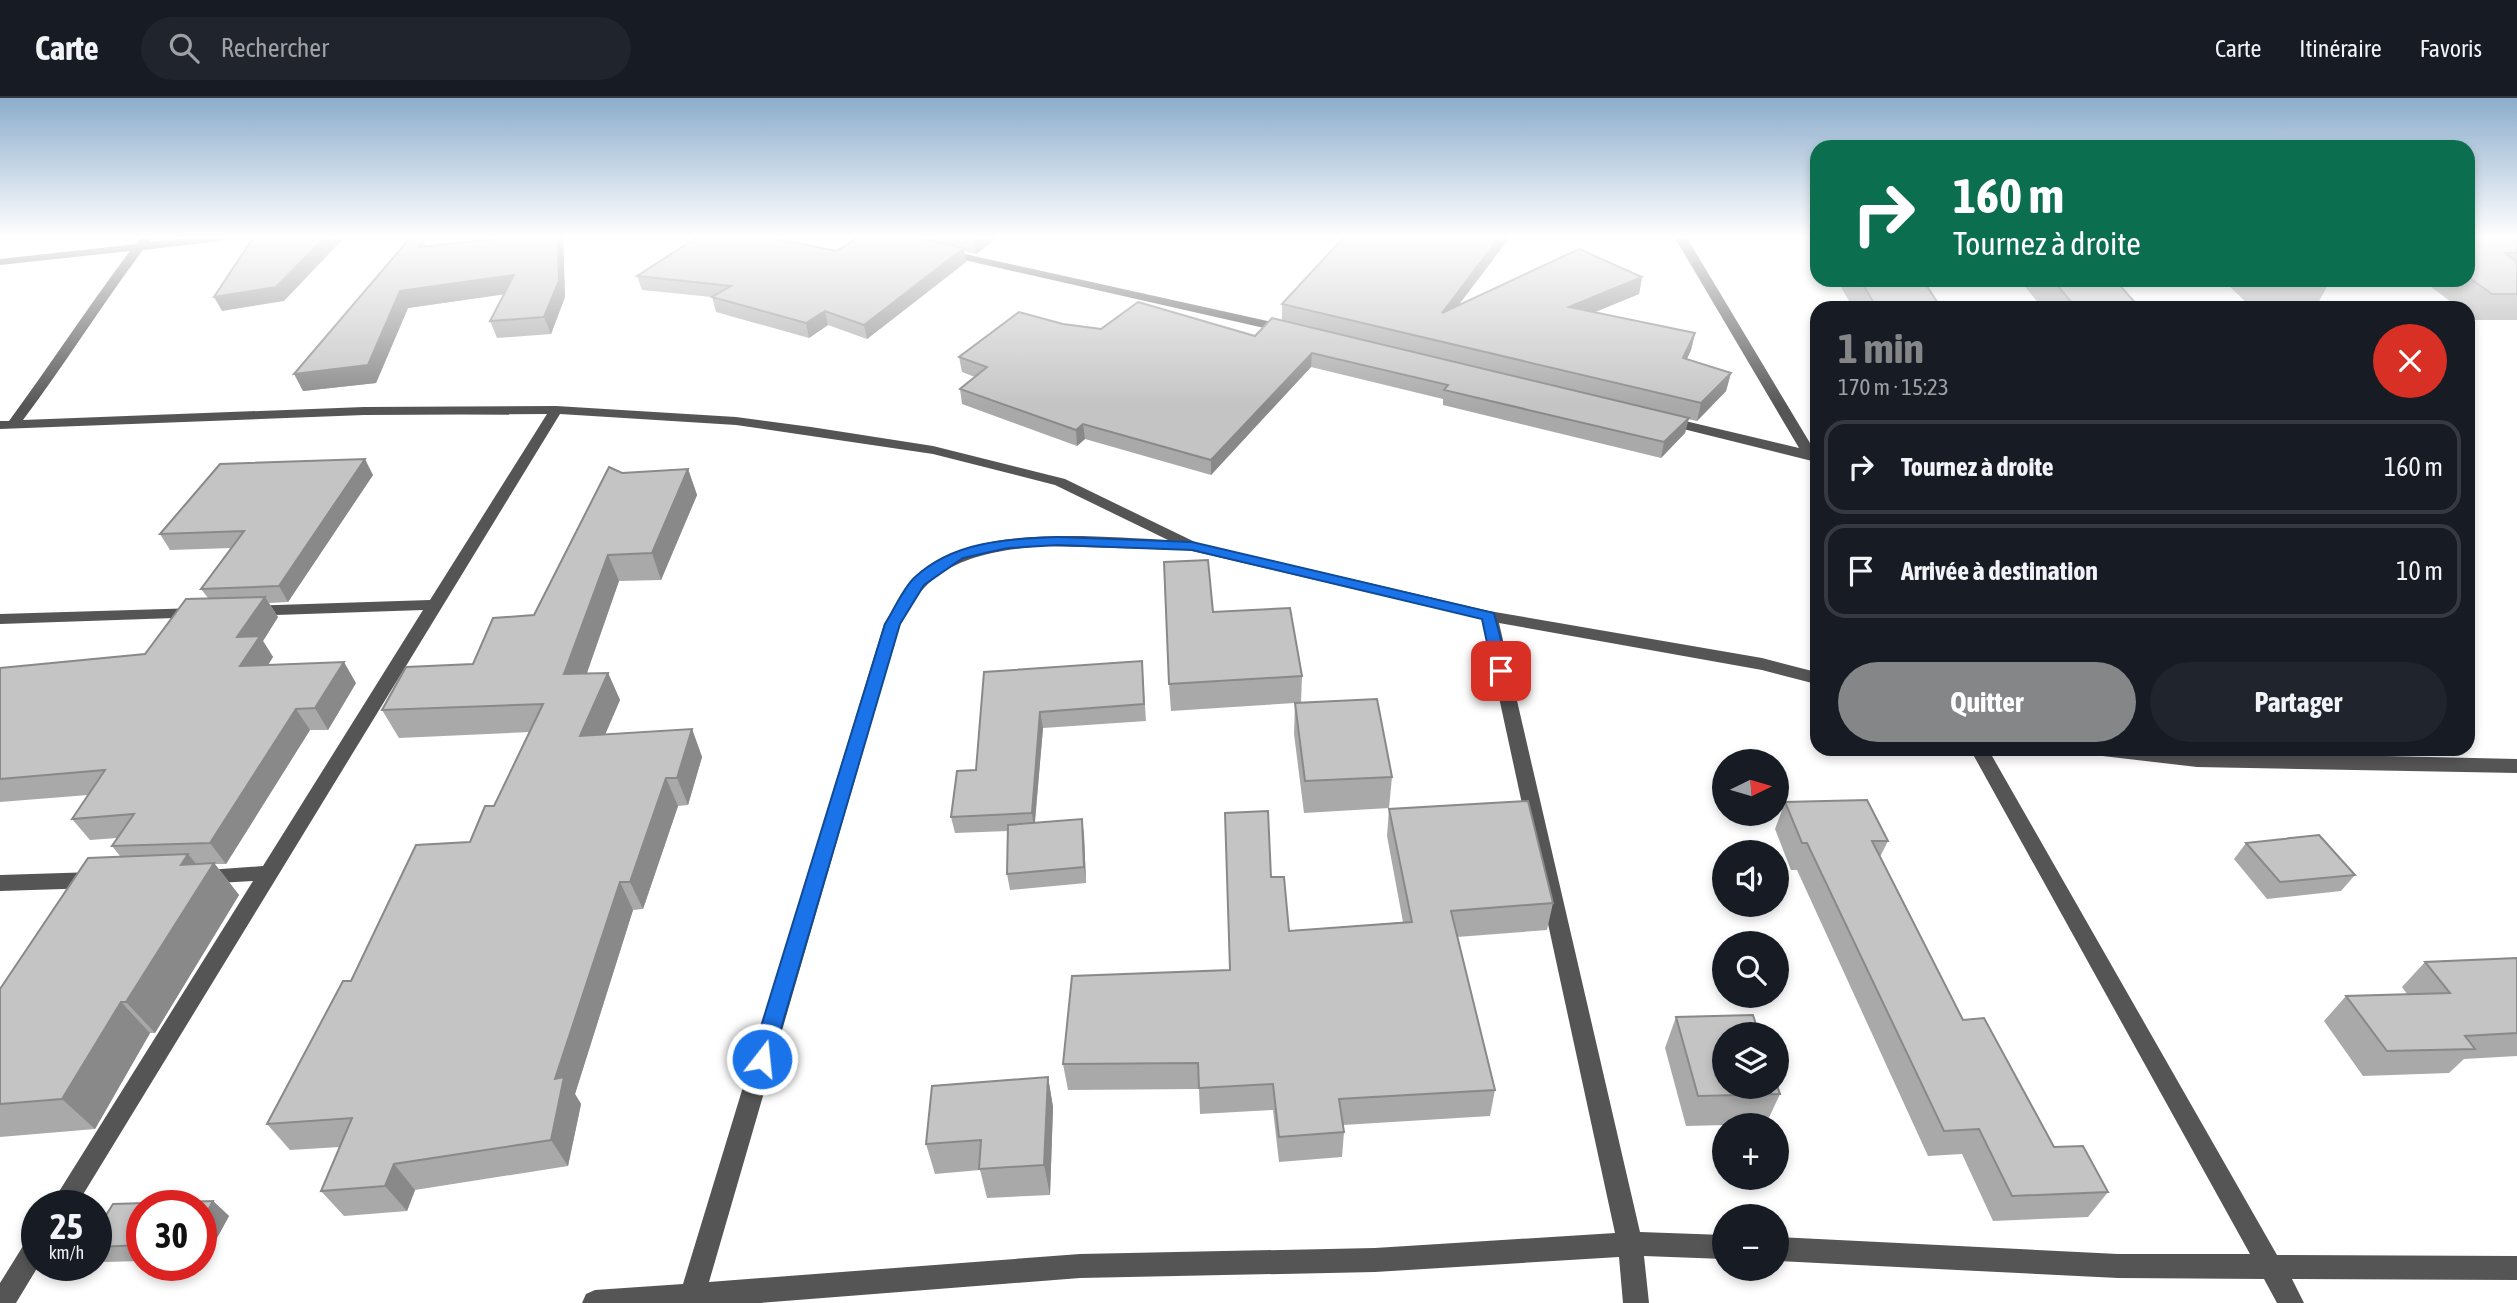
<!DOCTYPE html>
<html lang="fr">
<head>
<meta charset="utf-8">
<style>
	:root { --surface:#171b24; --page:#20242c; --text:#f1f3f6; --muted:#9ea1a6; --line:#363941; --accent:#858687 }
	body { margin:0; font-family:"Asap Condensed",sans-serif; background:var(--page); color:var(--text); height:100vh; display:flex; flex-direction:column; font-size:26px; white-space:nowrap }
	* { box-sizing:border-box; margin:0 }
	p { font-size:23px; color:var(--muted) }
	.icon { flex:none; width:38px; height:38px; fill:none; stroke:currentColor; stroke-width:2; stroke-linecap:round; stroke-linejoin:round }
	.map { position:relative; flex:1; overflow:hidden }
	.drawer { position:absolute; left:1810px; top:203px; width:665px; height:455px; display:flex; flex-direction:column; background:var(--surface); border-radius:21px; box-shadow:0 4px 10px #0003 }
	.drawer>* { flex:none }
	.guide { position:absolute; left:1810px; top:42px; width:665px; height:147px; border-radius:21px; box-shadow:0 4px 10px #0003; background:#0b6e4f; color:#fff; overflow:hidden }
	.needle { width:46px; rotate:85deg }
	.fabs { position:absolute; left:1712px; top:651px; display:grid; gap:14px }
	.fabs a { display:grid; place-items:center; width:77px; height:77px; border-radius:50%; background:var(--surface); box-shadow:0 4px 10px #0003; font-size:35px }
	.speed { position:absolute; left:21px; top:1092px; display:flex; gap:14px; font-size:35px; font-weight:700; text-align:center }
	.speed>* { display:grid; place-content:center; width:91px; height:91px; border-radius:50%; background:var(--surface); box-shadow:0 4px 10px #0003; line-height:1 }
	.speed small { font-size:18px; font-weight:400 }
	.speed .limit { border:10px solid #d22; background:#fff; color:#111 }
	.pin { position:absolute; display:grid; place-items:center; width:60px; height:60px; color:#fff; margin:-30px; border-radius:14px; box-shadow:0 4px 10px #0006 }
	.me { position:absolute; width:77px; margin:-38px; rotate:16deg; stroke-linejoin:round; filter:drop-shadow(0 0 5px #0008) }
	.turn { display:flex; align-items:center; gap:24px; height:147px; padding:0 28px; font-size:32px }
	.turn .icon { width:91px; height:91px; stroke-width:2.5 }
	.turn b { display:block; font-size:49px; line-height:60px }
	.round { display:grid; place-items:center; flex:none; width:74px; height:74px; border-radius:37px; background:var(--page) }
	.head { display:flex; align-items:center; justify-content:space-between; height:119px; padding:0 28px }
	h1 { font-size:42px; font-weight:700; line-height:52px; color:var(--accent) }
	.action { display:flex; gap:14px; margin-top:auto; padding:14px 28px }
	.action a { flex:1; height:80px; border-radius:42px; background:var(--accent); color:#fff; font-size:28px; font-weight:700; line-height:80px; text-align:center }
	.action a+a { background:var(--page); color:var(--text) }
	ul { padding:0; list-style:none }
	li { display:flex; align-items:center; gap:21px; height:94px; margin:0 14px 10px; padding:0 14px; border:4px solid var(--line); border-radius:21px }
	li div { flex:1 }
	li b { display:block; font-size:26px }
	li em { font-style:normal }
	header { display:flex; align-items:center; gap:42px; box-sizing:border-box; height:98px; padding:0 35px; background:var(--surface); border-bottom:2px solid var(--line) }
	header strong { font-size:33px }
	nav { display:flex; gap:38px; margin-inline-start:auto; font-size:24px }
	.search { width:490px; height:63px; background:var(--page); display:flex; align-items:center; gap:18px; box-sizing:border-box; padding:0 24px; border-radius:38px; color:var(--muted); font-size:26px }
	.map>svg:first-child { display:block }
</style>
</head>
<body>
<header>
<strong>Carte</strong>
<div class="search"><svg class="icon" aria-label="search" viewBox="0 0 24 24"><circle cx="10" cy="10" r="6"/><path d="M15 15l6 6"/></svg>Rechercher</div>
<nav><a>Carte</a><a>Itinéraire</a><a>Favoris</a></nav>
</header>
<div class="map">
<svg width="2517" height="1205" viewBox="0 0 2517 1205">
	<rect width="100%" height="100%" fill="#fff"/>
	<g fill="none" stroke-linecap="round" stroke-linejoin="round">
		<g fill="#555" fill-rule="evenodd">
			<path d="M 140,140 L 152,140 L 149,144 L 190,140 L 225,140 L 219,143 L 143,152 C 101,208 65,266 23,322 L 364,309 L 556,308 L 736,319 L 811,329 L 933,348 L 1065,381 L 1197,445 L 1489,513 L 1762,560 L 1816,574 L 1816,586 L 1762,572 L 1499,525 L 1640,1134 L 1724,1137 L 1724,1161 L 1644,1158 L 1649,1205 L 1623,1205 L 1619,1159 L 1375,1174 L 1080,1180 L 760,1205 L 582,1205 L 586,1196 L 595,1192 L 683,1186 L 884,526 C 899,503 911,479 935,464 C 993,428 1102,439 1168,442 L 1055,387 L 933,356 L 736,327 L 560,316 L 76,1108 L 50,1108 L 253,783 L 200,786 L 193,783 L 190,778 L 193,773 L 263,768 L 423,512 L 250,518 L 242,513 L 250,508 L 430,502 L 547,316 L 364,317 L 0,331 L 0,323 L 9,323 C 50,267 88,209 130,153 L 0,167 L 0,161 L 136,146 ZM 1044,448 L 1188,452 L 1482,521 L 1615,1135 L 1375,1150 L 1080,1156 L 709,1184 L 900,526 C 908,514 914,500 924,490 C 955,457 1001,452 1044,448 Z"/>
			<path d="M 1675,140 L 1687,140 L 1816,355 L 1816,364 L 1659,325 L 1657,322 L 1664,318 L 1799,350 Z"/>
			<path d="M 942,151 L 1286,227 L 1292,231 L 1286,235 L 938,156 L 936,154 Z"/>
			<path d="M 198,510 L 204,511 L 206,515 L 204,519 L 0,526 L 0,516 Z"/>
			<path d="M 1970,651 L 1988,651 L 2277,1157 L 2517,1158 L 2517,1182 L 2292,1181 L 2304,1205 L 2277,1205 L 2264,1181 L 2118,1180 L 1776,1163 L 1776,1139 L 2118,1156 L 2250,1156 Z"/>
			<path d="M 2085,651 L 2517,661 L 2517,675 L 2197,669 L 2094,657 L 2088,656 Z"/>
			<path d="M 95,774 L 102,777 L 105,782 L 102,787 L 95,790 L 0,793 L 0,777 Z"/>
			<path d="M 37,1136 L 37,1167 L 39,1167 L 16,1205 L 0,1205 L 0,1185 L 28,1140 Z"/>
		</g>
	</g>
	<g fill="#a9a9a9">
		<path d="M 497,140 L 563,140 L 565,199 L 551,236 L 497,240 L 490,223 L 504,196 L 408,210 L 376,285 L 303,293 L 423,142 L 426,148 L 497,141 Z"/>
		<path d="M 856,140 L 997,140 L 976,156 L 964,153 L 966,164 L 867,241 L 828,227 L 809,240 L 716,214 L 712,199 L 642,192 L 637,178 L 837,153 Z"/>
		<path d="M 2468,140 L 2517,140 L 2517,222 L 2475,222 L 2468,216 L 2468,210 L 2459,210 L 2422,182 L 2468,182 Z"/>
		<path d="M 1509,141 L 1459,206 L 1642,179 L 1639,196 L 1595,214 L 1695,235 L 1691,252 L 1687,261 L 1731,275 L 1726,293 L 1697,323 L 1688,321 L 1685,335 L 1661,360 L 1443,307 L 1443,301 L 1311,269 L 1211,377 L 1085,341 L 1077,348 L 962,306 L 960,291 L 975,279 L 962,274 L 959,259 L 1063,226 L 1101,231 L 1255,238 L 1282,222 L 1282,206 Z"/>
		<path d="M 1837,182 L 1923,182 L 1941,210 L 1853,210 Z"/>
		<path d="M 2020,182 L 2115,182 L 2140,210 L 2042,210 Z"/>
		<path d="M 2223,182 L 2329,182 L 2330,183 L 2316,209 L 2251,209 Z"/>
		<path d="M 688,371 L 697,397 L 661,482 L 619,483 L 587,575 L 608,575 L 620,602 L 605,636 L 692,631 L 702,659 L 688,707 L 678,708 L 643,811 L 633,812 L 575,996 L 581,1006 L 568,1068 L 415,1092 L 407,1113 L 344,1118 L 321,1093 L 340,1049 L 290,1052 L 267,1026 L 351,883 L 470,744 L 494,708 L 529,634 L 399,640 L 382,612 L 473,566 L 534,517 L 622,375 Z"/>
		<path d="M 373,377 L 288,504 L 269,505 L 278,519 L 263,543 L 273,559 L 268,567 L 356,585 L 328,632 L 310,632 L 226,766 L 215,766 L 239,797 L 155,935 L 150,935 L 95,1031 L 0,1039 L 0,891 L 120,758 L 112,748 L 117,740 L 90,742 L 72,721 L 88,697 L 0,704 L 0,570 L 145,556 L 208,500 L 201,491 L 232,450 L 170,452 L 160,436 Z"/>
		<path d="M 1213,514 L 1302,578 L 1301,605 L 1392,679 L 1389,710 L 1304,715 L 1294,636 L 1295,605 L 1171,613 L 1169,586 Z"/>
		<path d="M 1142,563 L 1146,623 L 1043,630 L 1035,725 L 1082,721 L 1084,737 L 1086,785 L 1010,792 L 1007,776 L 1008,733 L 955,735 L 951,719 L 976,672 L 984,574 Z"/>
		<path d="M 1785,704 L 1888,743 L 1880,759 L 1963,922 L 2054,1049 L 2108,1094 L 2088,1119 L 1993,1123 L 1962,1056 L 1928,1058 L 1797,772 L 1791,772 L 1775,731 Z"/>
		<path d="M 1389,711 L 1553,805 L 1547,832 L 1457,839 L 1495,992 L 1490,1018 L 1343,1027 L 1344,1034 L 1342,1059 L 1279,1064 L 1273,1012 L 1200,1016 L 1199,991 L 1068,992 L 1063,966 L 1230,872 L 1271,779 L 1289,833 L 1403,824 L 1387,738 Z"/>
		<path d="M 2246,745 L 2355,777 L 2341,793 L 2267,801 L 2234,761 Z"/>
		<path d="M 2517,860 L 2517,958 L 2464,961 L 2449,975 L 2363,978 L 2324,923 L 2346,898 L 2407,896 L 2402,889 L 2425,864 Z"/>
		<path d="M 1676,919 L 1780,996 L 1766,1026 L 1686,1028 L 1665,950 Z"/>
		<path d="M 1048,979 L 1053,1009 L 1050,1097 L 987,1100 L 980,1072 L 935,1076 L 926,1046 Z"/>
		<path d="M 213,1103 L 229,1118 L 206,1160 L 201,1161 L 201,1108 L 142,1108 L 142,1163 L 104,1164 L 96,1157 L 96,1133 L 113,1106 Z"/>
	</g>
	<g fill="#898989">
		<path d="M 324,140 L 344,140 L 284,203 L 222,213 L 214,199 Z"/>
		<path d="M 558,140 L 563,140 L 565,199 L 551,236 L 544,219 Z"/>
		<path d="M 977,140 L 997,140 L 976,156 L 974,142 Z"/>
		<path d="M 1499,140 L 1509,140 L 1440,232 L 1442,215 Z"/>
		<path d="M 964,150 L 966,164 L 867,241 L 864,227 Z"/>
		<path d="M 514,177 L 520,194 L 408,210 L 376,285 L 303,293 L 294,276 L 400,193 Z"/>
		<path d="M 1642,179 L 1639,196 L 1566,226 L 1569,209 Z"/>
		<path d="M 825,213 L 828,227 L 809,240 L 806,225 Z"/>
		<path d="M 1695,235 L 1691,252 L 1679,277 L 1683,260 Z"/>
		<path d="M 1312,255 L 1311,269 L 1211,377 L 1211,362 Z"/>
		<path d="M 1731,275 L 1726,293 L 1697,323 L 1701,305 Z"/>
		<path d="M 1689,320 L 1685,335 L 1661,360 L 1664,344 Z"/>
		<path d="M 1083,326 L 1085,341 L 1077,348 L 1076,332 Z"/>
		<path d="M 365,361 L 373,377 L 288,504 L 279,488 Z"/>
		<path d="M 688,371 L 697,397 L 661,482 L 652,455 Z"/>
		<path d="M 608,457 L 619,483 L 577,603 L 564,576 Z"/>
		<path d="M 265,499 L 278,519 L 263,543 L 273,559 L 254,589 L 240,568 L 237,539 Z"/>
		<path d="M 344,564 L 356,585 L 328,632 L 315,610 Z"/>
		<path d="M 608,575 L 620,602 L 593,665 L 580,638 Z"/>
		<path d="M 296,611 L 310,632 L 226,766 L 210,745 Z"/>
		<path d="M 1040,614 L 1043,630 L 1034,732 L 1032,715 Z"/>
		<path d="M 692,631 L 702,659 L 688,707 L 677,680 Z"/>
		<path d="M 666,680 L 678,708 L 643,811 L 630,784 Z"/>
		<path d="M 1082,721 L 1084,737 L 1086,785 L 1084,769 Z"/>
		<path d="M 188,756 L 206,778 L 214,765 L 239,797 L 155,935 L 126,904 L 181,767 Z"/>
		<path d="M 620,784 L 633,812 L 575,996 L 581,1006 L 568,1068 L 551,1042 L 555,981 Z"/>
		<path d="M 121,904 L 150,935 L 95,1031 L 62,1001 Z"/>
		<path d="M 1048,979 L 1053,1009 L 1050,1097 L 1044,1067 Z"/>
		<path d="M 394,1066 L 415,1092 L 407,1113 L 385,1088 Z"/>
		<path d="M 213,1103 L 229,1118 L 206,1160 L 201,1156 L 201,1125 Z"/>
	</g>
	<g fill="#c4c4c4" stroke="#898989" stroke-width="2">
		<path d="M 253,140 L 324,140 L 276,189 L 214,199 Z"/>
		<path d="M 410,140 L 420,140 L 423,142 L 419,149 L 497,141 L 497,140 L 558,140 L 559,183 L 544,219 L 490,223 L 514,177 L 400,193 L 368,267 L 294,276 Z"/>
		<path d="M 696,140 L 771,140 L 837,153 L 856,140 L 917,140 L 964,150 L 864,227 L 825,213 L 806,225 L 712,199 L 731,188 L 637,178 Z"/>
		<path d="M 1343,140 L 1499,140 L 1442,215 L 1579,151 L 1642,179 L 1569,209 L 1695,235 L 1683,260 L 1731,275 L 1701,305 L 1282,206 Z"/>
		<path d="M 2468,140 L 2517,140 L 2517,155 L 2505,155 L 2517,164 L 2517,196 L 2492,196 L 2468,179 Z"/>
		<path d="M 1860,182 L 1923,182 L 1941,210 L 1877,210 Z"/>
		<path d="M 2053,182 L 2115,182 L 2140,210 L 2076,210 Z"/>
		<path d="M 2264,182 L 2329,182 L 2330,183 L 2265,183 Z"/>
		<path d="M 1138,204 L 1255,238 L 1272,220 L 1689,320 L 1664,344 L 1444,292 L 1448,287 L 1312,255 L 1211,362 L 1083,326 L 1076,332 L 960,291 L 987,269 L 959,259 L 1019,214 L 1063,226 L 1101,231 Z"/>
		<path d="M 365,361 L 279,488 L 201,491 L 244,433 L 160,436 L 220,366 Z"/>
		<path d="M 609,369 L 622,375 L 688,371 L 652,455 L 608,457 L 564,576 L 608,575 L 580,638 L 692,631 L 677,680 L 666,680 L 630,784 L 620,784 L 555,981 L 564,979 L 551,1042 L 394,1066 L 385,1088 L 321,1093 L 352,1020 L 267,1026 L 343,883 L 351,883 L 416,747 L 470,744 L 485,708 L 494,708 L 543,606 L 382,612 L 406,569 L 473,566 L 493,520 L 534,517 Z"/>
		<path d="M 1208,462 L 1213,514 L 1290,510 L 1302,578 L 1169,586 L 1164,464 Z"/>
		<path d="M 265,499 L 237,539 L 260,538 L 240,568 L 344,564 L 315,610 L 296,611 L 210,745 L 112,748 L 134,716 L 72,721 L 105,672 L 0,681 L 0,570 L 145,556 L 186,501 Z"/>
		<path d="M 1142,563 L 1144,606 L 1040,614 L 1032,715 L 951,719 L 957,673 L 976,672 L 984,574 Z"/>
		<path d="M 1377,601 L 1392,679 L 1305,683 L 1295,605 Z"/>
		<path d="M 1867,702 L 1888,743 L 1872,743 L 1963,922 L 1984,920 L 2054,1049 L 2083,1048 L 2108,1094 L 2012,1098 L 1979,1031 L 1944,1033 L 1807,745 L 1802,745 L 1785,704 Z"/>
		<path d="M 1528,703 L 1553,805 L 1451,813 L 1495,992 L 1339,1001 L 1344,1034 L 1279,1039 L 1273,986 L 1199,990 L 1198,965 L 1063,966 L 1072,878 L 1230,872 L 1225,715 L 1268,713 L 1271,779 L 1284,779 L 1289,833 L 1412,824 L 1389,711 Z"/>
		<path d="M 1082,721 L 1084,769 L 1007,776 L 1008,727 Z"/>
		<path d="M 2319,737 L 2355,777 L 2280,784 L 2246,745 Z"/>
		<path d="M 188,756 L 181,767 L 214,765 L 126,904 L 121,904 L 62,1001 L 0,1006 L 0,891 L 88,760 Z"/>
		<path d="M 2517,860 L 2517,935 L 2465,938 L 2475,951 L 2387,953 L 2346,898 L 2450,895 L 2425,864 Z"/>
		<path d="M 1753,917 L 1759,936 L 1724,936 L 1724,989 L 1776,989 L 1776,985 L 1780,996 L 1698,998 L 1676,919 Z"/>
		<path d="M 1048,979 L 1044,1067 L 979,1071 L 981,1042 L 926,1046 L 932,988 Z"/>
		<path d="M 213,1103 L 201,1125 L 201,1108 L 142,1108 L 142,1147 L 96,1149 L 96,1133 L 113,1106 Z"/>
	</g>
	<linearGradient id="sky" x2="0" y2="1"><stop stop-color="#8cadcc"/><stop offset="0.45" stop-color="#fff"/><stop offset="1" stop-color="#fff" stop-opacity="0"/></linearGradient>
	<rect width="2517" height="308" fill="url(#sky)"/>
	<path fill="#1a73e8" stroke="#114b97" stroke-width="2" d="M 1058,439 L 1192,444 L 1494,515 L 1509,573 L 1501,578 L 1493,573 L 1482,521 L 1192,452 L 1058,447 L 1008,450 L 963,460 L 924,487 L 900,526 L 772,961 L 769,967 L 762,970 L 754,967 L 751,961 L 885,526 C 894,512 902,492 914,480 C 953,443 1007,441 1058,439 Z"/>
</svg>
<div class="fabs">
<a><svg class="needle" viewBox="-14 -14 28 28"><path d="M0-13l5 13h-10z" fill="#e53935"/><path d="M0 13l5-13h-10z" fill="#9ea1a6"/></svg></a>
<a><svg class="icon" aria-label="sound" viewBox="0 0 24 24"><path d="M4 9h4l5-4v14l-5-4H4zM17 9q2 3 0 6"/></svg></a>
<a><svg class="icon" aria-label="search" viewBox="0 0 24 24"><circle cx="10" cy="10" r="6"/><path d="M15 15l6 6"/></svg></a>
<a><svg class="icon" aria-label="layers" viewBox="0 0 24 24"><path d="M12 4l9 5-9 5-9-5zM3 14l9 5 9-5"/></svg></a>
<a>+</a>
<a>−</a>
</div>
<div class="speed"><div>25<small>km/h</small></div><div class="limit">30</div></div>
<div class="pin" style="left:1501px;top:573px;background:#d93025"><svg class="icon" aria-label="arrive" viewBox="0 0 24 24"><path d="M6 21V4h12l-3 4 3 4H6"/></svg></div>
<svg class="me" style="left:762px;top:961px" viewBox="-20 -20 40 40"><circle r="17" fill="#1a73e8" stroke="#fff" stroke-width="3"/><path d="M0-11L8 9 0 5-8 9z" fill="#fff"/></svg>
<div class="guide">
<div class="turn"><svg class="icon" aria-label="right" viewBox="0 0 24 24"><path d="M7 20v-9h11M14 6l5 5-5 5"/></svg><div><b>160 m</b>Tournez à droite</div></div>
</div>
<section class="drawer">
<div class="head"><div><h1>1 min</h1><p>170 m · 15:23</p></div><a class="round" style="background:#d93025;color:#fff"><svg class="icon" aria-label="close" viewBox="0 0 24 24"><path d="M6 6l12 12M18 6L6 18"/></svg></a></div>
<ul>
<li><svg class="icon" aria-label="right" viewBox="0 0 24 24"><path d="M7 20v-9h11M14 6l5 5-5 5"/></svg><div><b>Tournez à droite</b></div><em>160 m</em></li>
<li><svg class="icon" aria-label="arrive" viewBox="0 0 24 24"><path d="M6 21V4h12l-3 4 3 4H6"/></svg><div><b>Arrivée à destination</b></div><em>10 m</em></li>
</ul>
<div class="action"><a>Quitter</a><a>Partager</a></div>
</section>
</div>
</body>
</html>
